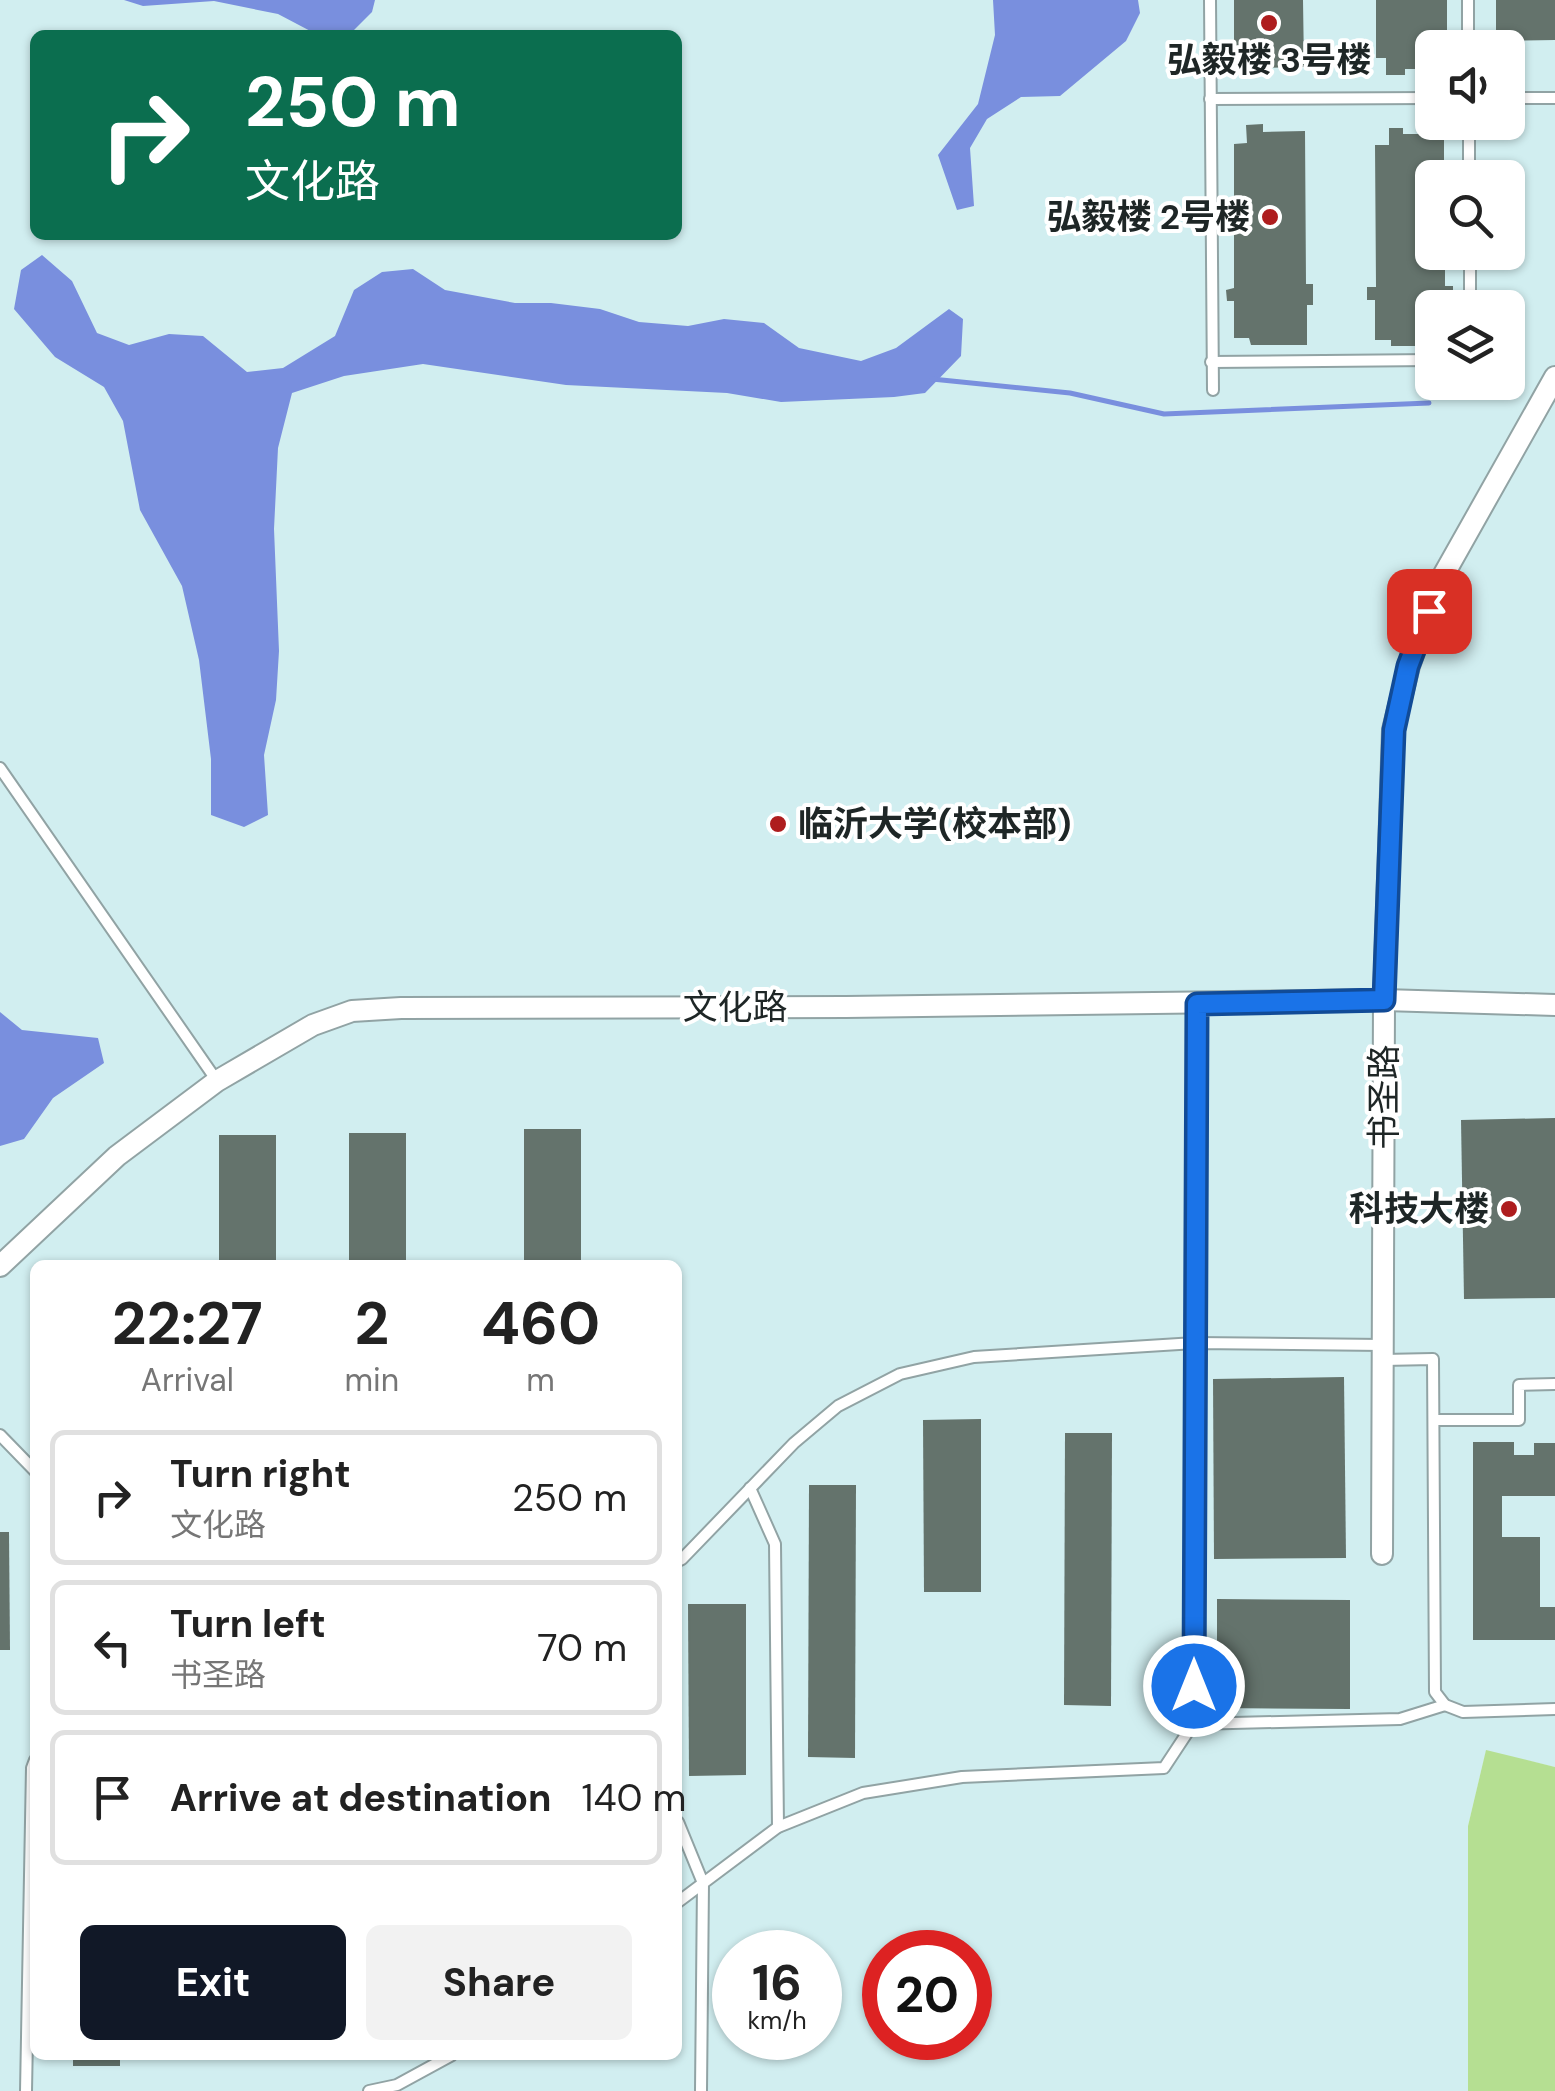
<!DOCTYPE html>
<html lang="en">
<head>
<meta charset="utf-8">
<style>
	:root { --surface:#fff; --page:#f2f2f2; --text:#222; --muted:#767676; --line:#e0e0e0; --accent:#111827 }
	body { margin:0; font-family:"DM Sans","Noto Sans SC",sans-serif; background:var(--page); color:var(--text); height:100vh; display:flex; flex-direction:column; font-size:38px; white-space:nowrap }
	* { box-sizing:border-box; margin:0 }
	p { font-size:32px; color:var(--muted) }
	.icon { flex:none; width:55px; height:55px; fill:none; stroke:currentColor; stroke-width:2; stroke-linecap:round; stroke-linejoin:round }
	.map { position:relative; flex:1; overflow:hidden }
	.drawer { position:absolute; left:30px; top:1260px; width:652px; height:800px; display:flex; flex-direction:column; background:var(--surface); border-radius:15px; box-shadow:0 2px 8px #0004 }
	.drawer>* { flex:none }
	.hud { position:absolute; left:30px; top:30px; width:652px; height:210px; border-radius:15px; box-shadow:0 2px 8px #0004; background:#0b6e4f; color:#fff; overflow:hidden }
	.controls { position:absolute; left:1415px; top:30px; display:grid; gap:20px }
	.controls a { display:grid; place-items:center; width:110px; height:110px; border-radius:15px; background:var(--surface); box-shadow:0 2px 8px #0004; font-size:50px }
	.speed { position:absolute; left:712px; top:1930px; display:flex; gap:20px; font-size:50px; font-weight:700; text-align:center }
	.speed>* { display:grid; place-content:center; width:130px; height:130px; border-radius:50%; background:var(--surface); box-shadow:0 2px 8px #0004; line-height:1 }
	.speed small { font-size:25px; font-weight:400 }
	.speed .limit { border:15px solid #d22; background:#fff; color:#111 }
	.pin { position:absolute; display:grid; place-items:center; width:85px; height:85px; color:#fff; margin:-42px; border-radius:20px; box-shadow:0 5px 15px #0006 }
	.me { position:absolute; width:110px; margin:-55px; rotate:0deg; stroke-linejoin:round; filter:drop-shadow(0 0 8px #0008) }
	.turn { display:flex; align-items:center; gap:35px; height:210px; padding:0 50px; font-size:45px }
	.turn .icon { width:130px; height:130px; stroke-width:2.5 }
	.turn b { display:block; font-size:70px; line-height:85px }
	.eta { display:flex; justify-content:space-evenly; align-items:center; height:170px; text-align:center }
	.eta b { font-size:60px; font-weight:700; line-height:70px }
	.button { display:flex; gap:20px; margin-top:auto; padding:20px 50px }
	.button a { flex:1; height:115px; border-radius:15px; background:var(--accent); color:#fff; font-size:40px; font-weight:700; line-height:115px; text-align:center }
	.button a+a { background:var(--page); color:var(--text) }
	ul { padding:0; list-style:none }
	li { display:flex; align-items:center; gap:30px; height:135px; margin:0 20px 15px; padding:0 30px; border:5px solid var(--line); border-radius:15px }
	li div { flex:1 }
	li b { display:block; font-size:38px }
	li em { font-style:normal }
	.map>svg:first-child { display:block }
</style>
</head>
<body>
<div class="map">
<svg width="1555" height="2091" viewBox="0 0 1555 2091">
	<rect width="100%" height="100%" fill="#e4f7f8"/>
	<path fill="#d1eef0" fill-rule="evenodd" d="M 0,0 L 1555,0 L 1555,1767 L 1486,1751 L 1468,1826 L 1468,2091 L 0,2091 ZM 35,35 L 678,35 L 678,235 L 35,235 ZM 1432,48 L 1508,48 L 1508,122 L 1432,122 ZM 1432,178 L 1508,178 L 1508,252 L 1432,252 ZM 1432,308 L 1508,308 L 1508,382 L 1432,382 ZM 35,1265 L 678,1265 L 678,2055 L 35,2055 ZM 735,1952 L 820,1952 L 820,2038 L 735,2038 ZM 885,1952 L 970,1952 L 970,2038 L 885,2038 Z"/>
	<path fill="#b5df92" d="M 1486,1750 L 1555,1767 L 1555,2091 L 1468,2091 L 1468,1826 Z"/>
	<g fill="#798fde">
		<path d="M 124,0 L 375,0 L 372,12 L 349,35 L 316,34 L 278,14 L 214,1 L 143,6 Z"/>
		<path d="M 993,0 L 1138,0 L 1140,13 L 1126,41 L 1060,96 L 1021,97 L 987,119 L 970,148 L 974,206 L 957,210 L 938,155 L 978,104 L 995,35 Z"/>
		<path d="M 42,255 L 72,281 L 97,333 L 129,345 L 169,334 L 203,336 L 247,372 L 283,368 L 335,336 L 354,290 L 382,272 L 413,269 L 445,290 L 515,303 L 551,303 L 600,309 L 639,322 L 688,326 L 724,319 L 764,323 L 799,348 L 861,361 L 896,348 L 949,309 L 963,319 L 961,356 L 925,393 L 894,397 L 781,402 L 727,393 L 566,385 L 423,364 L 344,376 L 292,393 L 278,448 L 274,529 L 279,651 L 276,700 L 264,755 L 268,815 L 244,827 L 211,815 L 211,759 L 199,660 L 182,586 L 140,510 L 123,421 L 104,387 L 55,357 L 14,309 L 21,270 Z"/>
		<path d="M 0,1012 L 22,1030 L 98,1038 L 104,1063 L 53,1098 L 24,1139 L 0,1146 Z"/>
	</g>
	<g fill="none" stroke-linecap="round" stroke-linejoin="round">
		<path stroke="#798fde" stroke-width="5" d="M 932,379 L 1070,393 L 1164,414 L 1429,403"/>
	</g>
	<g fill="#64736c">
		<path d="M 1234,0 L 1303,0 L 1304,67 L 1263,68 L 1263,73 L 1246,73 L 1246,46 L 1234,46 Z"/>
		<path d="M 1376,0 L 1447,0 L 1447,48 L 1432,48 L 1432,69 L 1405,69 L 1405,75 L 1386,75 L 1386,58 L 1376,58 Z"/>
		<path d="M 1496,0 L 1555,0 L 1555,40 L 1503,41 L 1503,31 L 1496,30 Z"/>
		<path d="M 1263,124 L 1263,132 L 1305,131 L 1306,284 L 1313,284 L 1313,305 L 1307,305 L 1307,345 L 1251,345 L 1249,338 L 1234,338 L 1234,301 L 1227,301 L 1226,290 L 1234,288 L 1234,144 L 1247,143 L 1246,125 Z"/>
		<path d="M 1389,128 L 1403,128 L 1403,134 L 1444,134 L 1444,178 L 1432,178 L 1432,252 L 1445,252 L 1445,286 L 1453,286 L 1453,306 L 1432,308 L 1432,346 L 1391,346 L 1391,340 L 1375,340 L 1375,300 L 1367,300 L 1367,287 L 1376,287 L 1375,145 L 1389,145 Z"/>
		<path d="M 1555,1118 L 1555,1298 L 1464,1299 L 1461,1120 Z"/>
		<rect x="524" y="1129" width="57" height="136"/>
		<rect x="349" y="1133" width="57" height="132"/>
		<rect x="219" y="1135" width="57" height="130"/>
		<rect x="88" y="1261" width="68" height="4"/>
		<path d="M 1344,1377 L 1346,1558 L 1214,1559 L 1213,1379 Z"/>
		<path d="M 981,1419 L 981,1592 L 924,1592 L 923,1420 Z"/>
		<path d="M 1065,1433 L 1112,1433 L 1111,1706 L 1064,1705 Z"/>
		<path d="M 1473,1442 L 1514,1442 L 1514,1455 L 1534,1455 L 1534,1443 L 1555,1443 L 1555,1496 L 1502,1496 L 1502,1537 L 1540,1537 L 1540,1607 L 1555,1607 L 1555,1640 L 1473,1640 Z"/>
		<path d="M 809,1485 L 856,1485 L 855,1758 L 808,1757 Z"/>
		<path d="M 0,1532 L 9,1532 L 10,1650 L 0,1650 Z"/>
		<path d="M 1217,1599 L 1350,1600 L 1350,1709 L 1217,1708 Z"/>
		<path d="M 688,1604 L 746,1604 L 746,1775 L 689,1776 Z"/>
		<rect x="73" y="2055" width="47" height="11"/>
	</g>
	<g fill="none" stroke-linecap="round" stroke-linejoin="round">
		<g stroke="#91a3a4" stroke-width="14">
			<g id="service">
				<path d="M 1210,0 L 1213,390"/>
				<path d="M 1468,0 L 1468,48"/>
				<path d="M 1508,98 L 1555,98"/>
				<path d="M 1210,99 L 1432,98"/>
				<path d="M 1469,122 L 1469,178"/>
				<path d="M 1470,252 L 1470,308"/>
				<path d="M 1211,362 L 1432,360"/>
				<path d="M 0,768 L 217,1081"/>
				<path d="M 1383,1360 L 1433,1359 L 1435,1692 L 1445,1705 L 1463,1712 L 1555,1709"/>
				<path d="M 1434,1420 L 1519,1420 L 1519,1385 L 1555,1384"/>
				<path d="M 0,1435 L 35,1471"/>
				<path d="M 750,1488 L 775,1544 L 778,1827"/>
				<path d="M 678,1561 L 682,1559 L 794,1443 L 838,1406 L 900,1374 L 974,1357 L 1195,1343 L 1383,1345"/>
				<path d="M 1193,1724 L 1400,1719 L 1445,1705"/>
				<path d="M 678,1822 L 703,1883 L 701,2091"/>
				<path d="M 678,1902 L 778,1827 L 863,1793 L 962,1777 L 1164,1768 L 1193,1724 L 1197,1003"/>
				<path d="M 26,2091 L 32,1768 L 35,1760"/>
				<path d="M 369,2091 L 397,2085 L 452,2055"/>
			</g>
		</g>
		<g stroke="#91a3a4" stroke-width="24">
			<g id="minor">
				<path d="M 0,1266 L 117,1156 L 217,1081 L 313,1025 L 352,1011 L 401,1008 L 846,1007 L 1384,1000 L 1555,1005"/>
				<path d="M 1382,1554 L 1384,1000 L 1393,730 L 1409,666 L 1439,583 L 1555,377"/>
			</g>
		</g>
		<use href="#service" stroke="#fff" stroke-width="10"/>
		<use href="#minor" stroke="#fff" stroke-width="20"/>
	</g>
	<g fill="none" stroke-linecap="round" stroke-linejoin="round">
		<g stroke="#114b97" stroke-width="25">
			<path id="route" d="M 1194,1686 L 1197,1004 L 1384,1000 L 1394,730 L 1408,666 L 1429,611"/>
		</g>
		<use href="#route" stroke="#1a73e8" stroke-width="18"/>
	</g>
	<g fill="#ae1d1e" stroke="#fff" stroke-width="4">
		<circle cx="1269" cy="23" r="10"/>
		<circle cx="1270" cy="217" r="10"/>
		<circle cx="778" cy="824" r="10"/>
		<circle cx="1509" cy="1209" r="10"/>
	</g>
	<g text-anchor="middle" stroke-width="8" stroke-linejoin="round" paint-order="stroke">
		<g font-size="35" font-weight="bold" fill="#1e2626" stroke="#fff" text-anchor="end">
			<text x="1269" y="72" text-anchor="middle">弘毅楼 3号楼</text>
			<text x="1250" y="229">弘毅楼 2号楼</text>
			<text x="798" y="836" text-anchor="start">临沂大学(校本部)</text>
			<text x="1489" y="1221">科技大楼</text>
		</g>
		<g font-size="35" fill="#1e2626" stroke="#fff">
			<text x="735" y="1019">文化路</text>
			<text transform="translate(1384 1097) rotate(-90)" y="12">书圣路</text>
		</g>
	</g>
</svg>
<div class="controls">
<a><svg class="icon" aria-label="sound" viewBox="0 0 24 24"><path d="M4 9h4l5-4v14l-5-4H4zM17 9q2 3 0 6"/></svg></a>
<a><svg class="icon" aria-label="search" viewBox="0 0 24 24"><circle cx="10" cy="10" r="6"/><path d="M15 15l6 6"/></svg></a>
<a><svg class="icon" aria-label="layers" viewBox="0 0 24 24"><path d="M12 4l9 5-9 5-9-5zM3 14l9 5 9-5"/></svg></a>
</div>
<div class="speed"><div>16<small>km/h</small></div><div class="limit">20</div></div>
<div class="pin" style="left:1429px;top:611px;background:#d93025"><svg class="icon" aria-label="arrive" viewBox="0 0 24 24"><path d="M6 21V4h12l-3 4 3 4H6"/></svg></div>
<svg class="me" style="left:1194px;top:1686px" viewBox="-20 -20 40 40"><circle r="17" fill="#1a73e8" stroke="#fff" stroke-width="3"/><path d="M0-11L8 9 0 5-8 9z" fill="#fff"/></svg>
<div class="hud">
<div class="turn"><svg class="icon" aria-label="right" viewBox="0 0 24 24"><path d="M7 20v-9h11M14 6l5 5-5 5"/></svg><div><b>250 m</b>文化路</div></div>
</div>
<section class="drawer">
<div class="eta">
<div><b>22:27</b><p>Arrival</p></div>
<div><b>2</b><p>min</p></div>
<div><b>460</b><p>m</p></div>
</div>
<ul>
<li><svg class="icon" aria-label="right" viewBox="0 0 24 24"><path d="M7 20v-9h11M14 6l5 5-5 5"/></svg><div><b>Turn right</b><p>文化路</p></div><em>250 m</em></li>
<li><svg class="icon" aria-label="left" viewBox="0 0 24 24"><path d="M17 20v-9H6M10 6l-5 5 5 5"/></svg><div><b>Turn left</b><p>书圣路</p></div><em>70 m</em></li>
<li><svg class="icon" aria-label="arrive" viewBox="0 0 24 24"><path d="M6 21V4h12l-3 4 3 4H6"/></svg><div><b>Arrive at destination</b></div><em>140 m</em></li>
</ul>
<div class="button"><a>Exit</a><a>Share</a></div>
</section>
</div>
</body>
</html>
